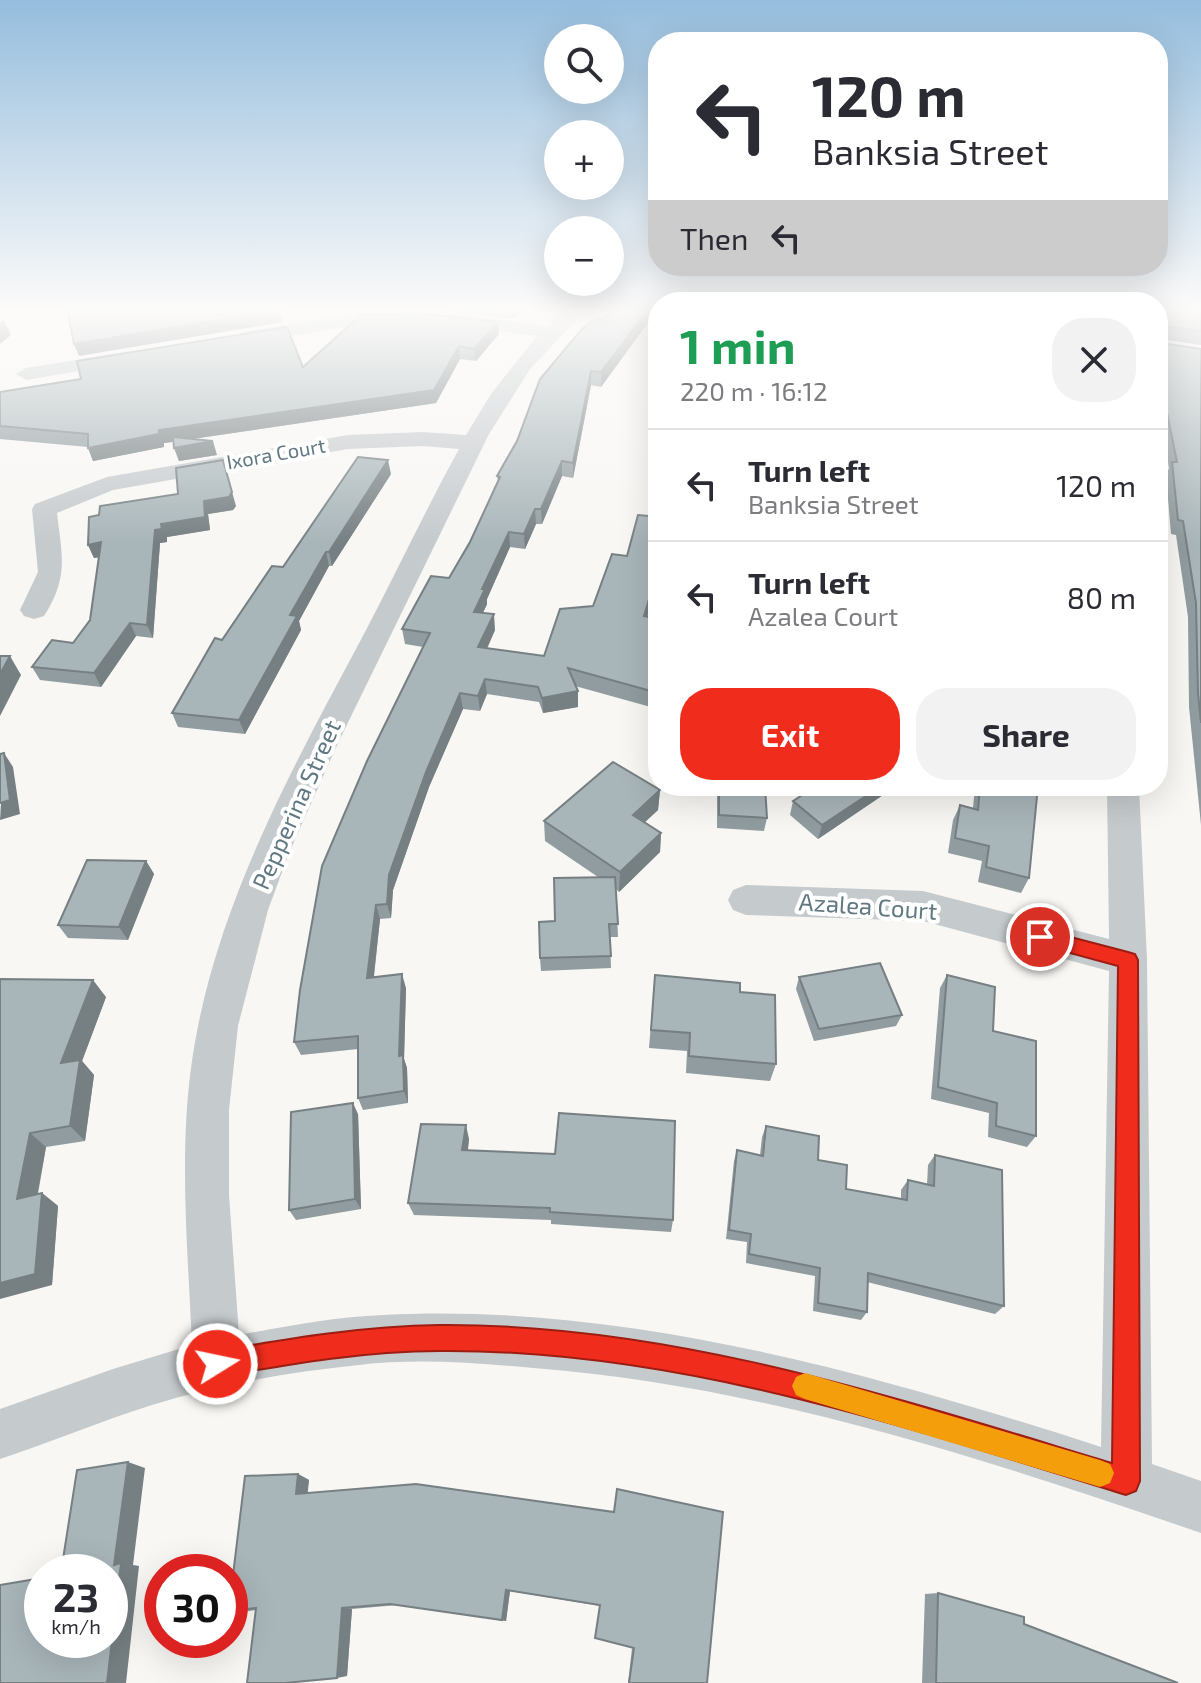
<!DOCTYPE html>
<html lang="en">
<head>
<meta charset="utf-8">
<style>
	:root { --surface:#fff; --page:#f2f2f3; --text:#2b2b33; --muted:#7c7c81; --line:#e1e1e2; --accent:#f02d1c }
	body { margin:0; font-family:"Exo 2",sans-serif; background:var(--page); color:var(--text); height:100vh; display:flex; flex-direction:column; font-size:30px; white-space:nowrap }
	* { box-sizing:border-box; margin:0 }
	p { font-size:26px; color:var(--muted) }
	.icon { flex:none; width:44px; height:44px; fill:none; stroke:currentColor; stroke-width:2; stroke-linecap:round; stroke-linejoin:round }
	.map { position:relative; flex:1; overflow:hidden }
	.side { position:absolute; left:648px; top:292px; width:520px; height:504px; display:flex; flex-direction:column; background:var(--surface); border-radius:32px; box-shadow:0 8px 32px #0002 }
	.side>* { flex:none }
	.hud { position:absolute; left:648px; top:32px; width:520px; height:244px; border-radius:32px; box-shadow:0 8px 32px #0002; background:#fff; color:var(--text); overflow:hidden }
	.buttons { position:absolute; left:544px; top:24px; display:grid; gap:16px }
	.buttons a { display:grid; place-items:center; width:80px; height:80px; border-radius:50%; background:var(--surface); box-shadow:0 8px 32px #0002; font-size:40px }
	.speed { position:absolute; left:24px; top:1554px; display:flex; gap:16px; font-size:40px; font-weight:700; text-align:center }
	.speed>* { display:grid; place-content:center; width:104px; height:104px; border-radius:50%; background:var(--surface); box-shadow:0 8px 32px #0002; line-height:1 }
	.speed small { font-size:20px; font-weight:400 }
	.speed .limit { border:12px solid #d22; background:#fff; color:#111 }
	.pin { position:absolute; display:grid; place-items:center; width:68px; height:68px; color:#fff; margin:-34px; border:4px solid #fff; border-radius:50%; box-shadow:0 2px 8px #0007 }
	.me { position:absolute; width:88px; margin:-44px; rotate:80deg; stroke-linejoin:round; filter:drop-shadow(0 0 6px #0008) }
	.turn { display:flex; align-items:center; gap:28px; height:168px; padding:0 32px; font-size:36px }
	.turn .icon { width:104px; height:104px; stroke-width:2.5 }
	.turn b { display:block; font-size:56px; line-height:68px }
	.then { display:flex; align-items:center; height:76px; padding:0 32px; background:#0003; gap:16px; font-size:30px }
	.round { display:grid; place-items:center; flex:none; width:84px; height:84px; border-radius:32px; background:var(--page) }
	.head { display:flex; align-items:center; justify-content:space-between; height:136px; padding:0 32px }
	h1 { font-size:48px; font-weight:700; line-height:60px; color:#1e9e55 }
	.primary-button { display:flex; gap:16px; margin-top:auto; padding:16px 32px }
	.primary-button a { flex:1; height:92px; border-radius:32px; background:var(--accent); color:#fff; font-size:32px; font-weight:700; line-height:92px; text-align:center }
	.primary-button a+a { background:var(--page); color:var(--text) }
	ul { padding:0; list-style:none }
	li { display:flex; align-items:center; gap:24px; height:112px; padding:0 32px; border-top:2px solid var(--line) }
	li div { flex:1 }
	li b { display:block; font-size:30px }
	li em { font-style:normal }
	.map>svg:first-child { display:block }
</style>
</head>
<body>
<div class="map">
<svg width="1201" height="1683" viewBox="0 0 1201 1683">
	<rect width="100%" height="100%" fill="#f8f7f4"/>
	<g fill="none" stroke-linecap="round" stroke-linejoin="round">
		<g fill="#c5cacd" fill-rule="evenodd">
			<path d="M 567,308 L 588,308 L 530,369 L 489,434 L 338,743 L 289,853 L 268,910 L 238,1026 L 229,1110 L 229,1195 L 239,1335 C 287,1326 335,1317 383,1315 C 623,1302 875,1374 1101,1447 L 1109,971 L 923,921 L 746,915 L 733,910 L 728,900 L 733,890 L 746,885 L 923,891 L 1109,939 L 1107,786 L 1139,786 L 1147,960 L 1152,1464 L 1201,1481 L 1201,1533 C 983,1458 764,1386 533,1368 C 476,1363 417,1358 359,1365 C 290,1372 219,1384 152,1405 C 101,1421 51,1442 0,1459 L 0,1409 L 113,1369 L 192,1345 C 188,1253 179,1159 191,1068 C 212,911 292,769 365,632 C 397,571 426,509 459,449 L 423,446 L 348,449 L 113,490 L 57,513 C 62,556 69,577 44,616 L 34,619 L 24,616 L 20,610 L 38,572 L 32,509 L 35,504 L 107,477 L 348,435 L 423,432 L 466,435 L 491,394 L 537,336 L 454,325 L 444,319 L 447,315 L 454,313 L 547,326 Z"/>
			<path d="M 401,311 L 408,313 L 411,317 L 408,321 L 355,325 L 244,344 L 234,338 L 244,332 L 355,313 Z"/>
			<path d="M 125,352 L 132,354 L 135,358 L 132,362 L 26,380 L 16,374 L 26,368 Z"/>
		</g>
	</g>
	<g fill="#909c9f">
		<path d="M 428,308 L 527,308 L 512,319 Z"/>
		<path d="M 658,308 L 601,387 L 591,385 L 573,478 L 562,476 L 542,524 L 536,524 L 525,549 L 510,547 L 487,599 L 487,604 L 483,613 L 495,630 L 487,649 L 544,656 L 593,606 L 627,556 L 657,503 L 658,498 L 658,582 L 647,616 L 658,619 L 658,709 L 575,686 L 578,707 L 543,713 L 539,702 L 487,694 L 480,711 L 463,709 L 429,787 L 393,890 L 391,918 L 380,919 L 374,977 L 406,988 L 404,1059 L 407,1068 L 408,1103 L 363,1110 L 358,1098 L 358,1049 L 301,1055 L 294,1042 L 423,647 L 405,644 L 402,629 L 449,578 L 470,542 L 498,481 L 497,476 L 602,319 Z"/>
		<path d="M 1158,308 L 1201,308 L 1201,345 L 1161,339 L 1161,343 L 1201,349 L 1201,825 L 1189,707 L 1188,617 L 1176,535 L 1171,534 L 1166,475 L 1169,468 L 1159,417 Z"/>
		<path d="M 499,334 L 476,361 L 460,359 L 436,403 L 193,439 L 217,455 L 179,461 L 173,442 L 164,443 L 164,447 L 93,461 L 88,447 L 0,439 L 0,392 L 303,367 Z"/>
		<path d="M 391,474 L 332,566 L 329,566 L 299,621 L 301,630 L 245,734 L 178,727 L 172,713 L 222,640 L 283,567 Z"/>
		<path d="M 236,506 L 233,510 L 208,514 L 210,530 L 167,537 L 167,542 L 160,543 L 153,638 L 136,636 L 101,687 L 40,680 L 32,667 L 73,643 L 90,620 L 99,557 L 94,558 L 88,545 Z"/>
		<path d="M 717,786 L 765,786 L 767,818 L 764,831 L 717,828 Z"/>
		<path d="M 975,786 L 1038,786 L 1029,878 L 1021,893 L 978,882 L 982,861 L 948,853 L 953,820 L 960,805 L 973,808 Z"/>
		<path d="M 660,790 L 658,810 L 645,822 L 661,833 L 660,852 L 619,892 L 616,889 L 618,937 L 610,937 L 611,968 L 541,971 L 540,958 L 555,921 L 598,877 L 545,841 L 544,821 Z"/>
		<path d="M 886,793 L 818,839 L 790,815 L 793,801 Z"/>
		<path d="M 146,861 L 154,874 L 128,940 L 68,938 L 58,925 Z"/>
		<path d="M 655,975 L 740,992 L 776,1064 L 770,1081 L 686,1073 L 687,1051 L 649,1048 Z"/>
		<path d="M 947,975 L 993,1031 L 1036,1136 L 1027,1147 L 988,1137 L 989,1113 L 931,1099 L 940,988 Z"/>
		<path d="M 799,977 L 902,1015 L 896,1026 L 814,1041 L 796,989 Z"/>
		<path d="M 0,979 L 106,997 L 82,1061 L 94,1075 L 85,1141 L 46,1147 L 38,1194 L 42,1193 L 58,1206 L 52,1285 Z"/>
		<path d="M 358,1114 L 361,1209 L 296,1220 L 289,1210 Z"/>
		<path d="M 766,1126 L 818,1160 L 846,1189 L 901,1199 L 901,1190 L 908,1180 L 927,1185 L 928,1165 L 935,1155 L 1004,1306 L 995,1314 L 867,1282 L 867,1312 L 861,1320 L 813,1311 L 815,1276 L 746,1263 L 747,1242 L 726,1239 L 734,1161 L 737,1150 L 760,1155 L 762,1137 Z"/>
		<path d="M 469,1139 L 468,1150 L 673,1220 L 671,1232 L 551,1224 L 551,1220 L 414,1215 L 408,1203 Z"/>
		<path d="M 298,1474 L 309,1480 L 307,1493 L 614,1512 L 707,1683 L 628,1683 L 632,1648 L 600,1606 L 510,1591 L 506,1621 L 398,1605 L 352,1609 L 347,1676 L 256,1610 L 243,1612 L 230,1611 Z"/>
		<path d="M 938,1593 L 1024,1624 L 1178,1683 L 922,1683 L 925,1594 Z"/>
	</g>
	<g fill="#767f82">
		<path d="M 278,308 L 307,308 L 280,311 L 283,322 L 79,356 L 74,344 Z"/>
		<path d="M 512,308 L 527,308 L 512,319 Z"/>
		<path d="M 649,308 L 658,308 L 658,309 L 601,387 L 601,372 Z"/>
		<path d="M 4,320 L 11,335 L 0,344 L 0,322 Z"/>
		<path d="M 498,322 L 499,334 L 476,361 L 474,349 Z"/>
		<path d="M 459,346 L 460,359 L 436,403 L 164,443 L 164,447 L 93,461 L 88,448 L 159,430 Z"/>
		<path d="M 591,371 L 591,385 L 573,478 L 573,463 Z"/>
		<path d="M 213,441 L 217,455 L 179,461 L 174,448 Z"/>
		<path d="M 223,460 L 236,506 L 233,510 L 208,514 L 210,530 L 167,537 L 167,542 L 160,543 L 153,638 L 147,625 L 155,530 L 161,524 L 204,501 Z"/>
		<path d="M 388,460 L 391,474 L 332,566 L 329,552 Z"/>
		<path d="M 562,461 L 562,476 L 542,524 L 541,509 Z"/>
		<path d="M 535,509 L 536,524 L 525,549 L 524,534 Z"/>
		<path d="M 509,532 L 510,547 L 487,599 L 487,604 L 476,627 L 474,612 L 482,589 Z"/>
		<path d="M 101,542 L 107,556 L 94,558 L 88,545 Z"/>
		<path d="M 326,552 L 329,566 L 299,621 L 301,630 L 245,734 L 239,720 L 290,615 Z"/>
		<path d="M 658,569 L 658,582 L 643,631 L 644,616 Z"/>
		<path d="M 494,614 L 495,630 L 480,663 L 478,647 Z"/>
		<path d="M 130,623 L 136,636 L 101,687 L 94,673 Z"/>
		<path d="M 10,656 L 21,675 L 0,716 L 0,674 Z"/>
		<path d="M 485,679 L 487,694 L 480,711 L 478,696 Z"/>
		<path d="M 578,691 L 578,707 L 543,713 L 542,698 Z"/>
		<path d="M 460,693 L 463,709 L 429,787 L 393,890 L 391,918 L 387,904 L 389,875 L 426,772 Z"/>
		<path d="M 4,753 L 13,767 L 20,814 L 0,820 Z"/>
		<path d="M 881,786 L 889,786 L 886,793 L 818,839 L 822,825 Z"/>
		<path d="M 660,790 L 658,810 L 632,834 L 633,815 Z"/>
		<path d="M 661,833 L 660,852 L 619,892 L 620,872 Z"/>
		<path d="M 146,861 L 154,874 L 128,940 L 119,927 Z"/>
		<path d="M 376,905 L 380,919 L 372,991 L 367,978 Z"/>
		<path d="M 402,974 L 406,988 L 404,1059 L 407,1068 L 408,1103 L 404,1091 L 399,1056 Z"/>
		<path d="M 93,980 L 106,997 L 82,1061 L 94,1075 L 85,1141 L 70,1126 L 61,1063 Z"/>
		<path d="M 353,1103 L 358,1114 L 361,1209 L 355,1199 Z"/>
		<path d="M 466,1125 L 469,1139 L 466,1163 L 462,1150 Z"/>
		<path d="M 30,1133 L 46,1147 L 34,1212 L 17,1199 Z"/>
		<path d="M 42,1193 L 58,1206 L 52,1285 L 0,1299 L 0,1283 Z"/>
		<path d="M 128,1462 L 145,1468 L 133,1565 L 139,1566 L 126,1683 L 107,1683 L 114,1565 Z"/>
		<path d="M 298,1474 L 309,1480 L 307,1500 L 296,1494 Z"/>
		<path d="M 506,1590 L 510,1591 L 506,1621 L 502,1620 Z"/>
		<path d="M 342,1608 L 352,1609 L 347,1676 L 337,1678 Z"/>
	</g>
	<g fill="#a8b5b9" stroke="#767f82" stroke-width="2">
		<path d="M 67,308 L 279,308 L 280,310 L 74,344 Z"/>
		<path d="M 619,308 L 649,308 L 601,372 L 591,371 L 573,463 L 562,461 L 541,509 L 535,509 L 524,534 L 509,532 L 482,589 L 485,589 L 474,612 L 494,614 L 478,647 L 544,656 L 560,609 L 593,606 L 612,554 L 627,556 L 638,515 L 649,516 L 653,502 L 657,503 L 658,498 L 658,569 L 644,616 L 658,619 L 658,693 L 568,668 L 578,691 L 542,698 L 538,687 L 485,679 L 478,696 L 460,693 L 426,772 L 389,875 L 387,904 L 376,905 L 367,978 L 402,974 L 399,1056 L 403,1055 L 404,1091 L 358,1098 L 358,1036 L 294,1042 L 300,990 L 322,866 L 367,761 L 430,633 L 402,629 L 431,576 L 449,578 L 470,542 L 500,477 L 497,476 L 517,441 L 540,379 L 582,329 L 596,318 L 602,319 Z"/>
		<path d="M 1158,308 L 1201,308 L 1201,331 L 1164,326 L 1160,329 L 1161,343 L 1201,349 L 1201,723 L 1198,693 L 1196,603 L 1183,521 L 1178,520 L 1172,462 L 1177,462 L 1165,403 L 1158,326 Z"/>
		<path d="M 418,313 L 498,322 L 474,349 L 459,346 L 434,390 L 159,430 L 159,434 L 88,448 L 88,434 L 0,426 L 0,392 L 81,379 L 77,361 L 287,327 L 303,367 L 361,315 Z"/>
		<path d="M 173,437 L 213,441 L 174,448 Z"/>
		<path d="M 358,457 L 388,460 L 329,552 L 326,552 L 290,615 L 297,616 L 239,720 L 172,713 L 215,638 L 222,640 L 272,566 L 283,567 Z"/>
		<path d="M 223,460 L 232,492 L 229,497 L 204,501 L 205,517 L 161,524 L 162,529 L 155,530 L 147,625 L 130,623 L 94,673 L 32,667 L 52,640 L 73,643 L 90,620 L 101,542 L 88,545 L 89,517 L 99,515 L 100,506 L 178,494 L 176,468 Z"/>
		<path d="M 0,656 L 10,656 L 0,674 Z"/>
		<path d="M 4,753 L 10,800 L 0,803 L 0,754 Z"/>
		<path d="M 613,762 L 660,790 L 633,815 L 661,833 L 620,872 L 544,821 Z"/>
		<path d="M 719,786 L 765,786 L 767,818 L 719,815 Z"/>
		<path d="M 816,786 L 881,786 L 822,825 L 793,801 Z"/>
		<path d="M 980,786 L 1038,786 L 1029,878 L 986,867 L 989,846 L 955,838 L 960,805 L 978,810 Z"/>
		<path d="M 87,860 L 146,861 L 119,927 L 58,925 Z"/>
		<path d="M 615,877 L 618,924 L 609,924 L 611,956 L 540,958 L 539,922 L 555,921 L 554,878 Z"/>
		<path d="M 880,963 L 902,1015 L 819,1029 L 799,977 Z"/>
		<path d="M 655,975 L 740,983 L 740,992 L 775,995 L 776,1064 L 689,1056 L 690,1033 L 651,1030 Z"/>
		<path d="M 947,975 L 995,987 L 993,1031 L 1036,1041 L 1036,1136 L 996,1126 L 997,1103 L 938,1087 Z"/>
		<path d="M 0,979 L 93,980 L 61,1063 L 80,1060 L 70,1126 L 30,1133 L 17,1199 L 42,1193 L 35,1274 L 0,1283 Z"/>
		<path d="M 353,1103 L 355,1199 L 289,1210 L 291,1112 Z"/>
		<path d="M 559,1113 L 675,1121 L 673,1220 L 550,1212 L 550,1208 L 408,1203 L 421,1124 L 466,1125 L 462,1150 L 555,1154 Z"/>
		<path d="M 766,1126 L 819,1136 L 818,1160 L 847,1165 L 846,1189 L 907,1200 L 908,1180 L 934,1186 L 935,1155 L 1002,1170 L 1004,1306 L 868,1273 L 867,1312 L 818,1303 L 820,1268 L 749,1254 L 751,1234 L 729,1230 L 737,1150 L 763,1156 Z"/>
		<path d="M 128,1462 L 114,1565 L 121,1563 L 107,1683 L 0,1683 L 0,1585 L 42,1578 L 42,1640 L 110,1640 L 110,1572 L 61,1572 L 77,1470 Z"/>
		<path d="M 298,1474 L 296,1494 L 416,1484 L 614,1512 L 617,1489 L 723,1512 L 707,1683 L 629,1683 L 634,1648 L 595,1638 L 600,1605 L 506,1590 L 502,1620 L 390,1604 L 342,1608 L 337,1678 L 285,1683 L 247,1683 L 256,1608 L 230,1611 L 230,1600 L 245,1476 Z"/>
		<path d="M 938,1593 L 1024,1617 L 1024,1624 L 1178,1683 L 936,1683 Z"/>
	</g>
	<linearGradient id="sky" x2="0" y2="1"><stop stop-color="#95bddd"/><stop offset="0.57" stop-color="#fcfbfa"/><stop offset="1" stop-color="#fcfbfa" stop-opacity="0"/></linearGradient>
	<rect width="1201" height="544" fill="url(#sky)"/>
	<path fill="#f02d1c" stroke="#9c1d12" stroke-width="2" d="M 1040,929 L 1128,952 L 1135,954 L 1138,960 L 1140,1481 L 1136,1491 L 1126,1495 C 902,1426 677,1349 440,1351 C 364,1351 291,1364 217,1377 L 208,1373 L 204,1364 L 208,1355 L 217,1351 C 291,1338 364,1326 439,1325 C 671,1323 893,1397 1112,1463 L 1118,966 L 1033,943 L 1030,937 L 1033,931 Z"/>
	<path fill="#f59e0b" d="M 805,1373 L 1100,1460 L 1110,1464 L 1114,1473 L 1110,1483 L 1100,1487 L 805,1399 L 796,1395 L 792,1386 L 796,1377 Z"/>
	<g text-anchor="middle" stroke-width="8" stroke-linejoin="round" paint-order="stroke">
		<g font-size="20" fill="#607882" stroke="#fff">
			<text transform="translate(276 454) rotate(-10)" y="7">Ixora Court</text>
		</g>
		<g font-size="24" fill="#607882" stroke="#fff">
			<text transform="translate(297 805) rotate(-66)" y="8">Pepperina Street</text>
			<text transform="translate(868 907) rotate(4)" y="8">Azalea Court</text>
		</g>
	</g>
</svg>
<div class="buttons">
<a><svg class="icon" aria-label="search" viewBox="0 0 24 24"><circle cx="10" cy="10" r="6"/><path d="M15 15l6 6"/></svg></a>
<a>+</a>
<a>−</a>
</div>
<div class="speed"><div>23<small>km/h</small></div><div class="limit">30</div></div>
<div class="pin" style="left:1040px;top:937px;background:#d93025"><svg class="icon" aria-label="arrive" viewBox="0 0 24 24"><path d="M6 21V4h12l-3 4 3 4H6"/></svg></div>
<svg class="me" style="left:217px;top:1364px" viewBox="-20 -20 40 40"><circle r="17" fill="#f02d1c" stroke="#fff" stroke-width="3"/><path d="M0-11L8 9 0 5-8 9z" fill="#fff"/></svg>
<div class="hud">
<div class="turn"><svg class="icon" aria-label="left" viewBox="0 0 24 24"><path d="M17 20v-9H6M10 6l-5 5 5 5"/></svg><div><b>120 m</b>Banksia Street</div></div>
<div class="then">Then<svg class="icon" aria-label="left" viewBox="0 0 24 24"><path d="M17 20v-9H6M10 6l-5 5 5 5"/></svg></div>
</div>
<section class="side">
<div class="head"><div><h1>1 min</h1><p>220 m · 16:12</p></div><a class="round"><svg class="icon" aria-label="close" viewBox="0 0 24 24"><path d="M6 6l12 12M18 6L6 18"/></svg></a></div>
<ul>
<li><svg class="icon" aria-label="left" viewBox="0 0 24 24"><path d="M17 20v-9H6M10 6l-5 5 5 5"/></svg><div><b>Turn left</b><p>Banksia Street</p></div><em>120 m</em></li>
<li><svg class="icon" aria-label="left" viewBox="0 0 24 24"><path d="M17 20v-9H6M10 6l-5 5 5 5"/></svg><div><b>Turn left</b><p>Azalea Court</p></div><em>80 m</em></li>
</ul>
<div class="primary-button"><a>Exit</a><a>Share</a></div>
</section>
</div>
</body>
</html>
